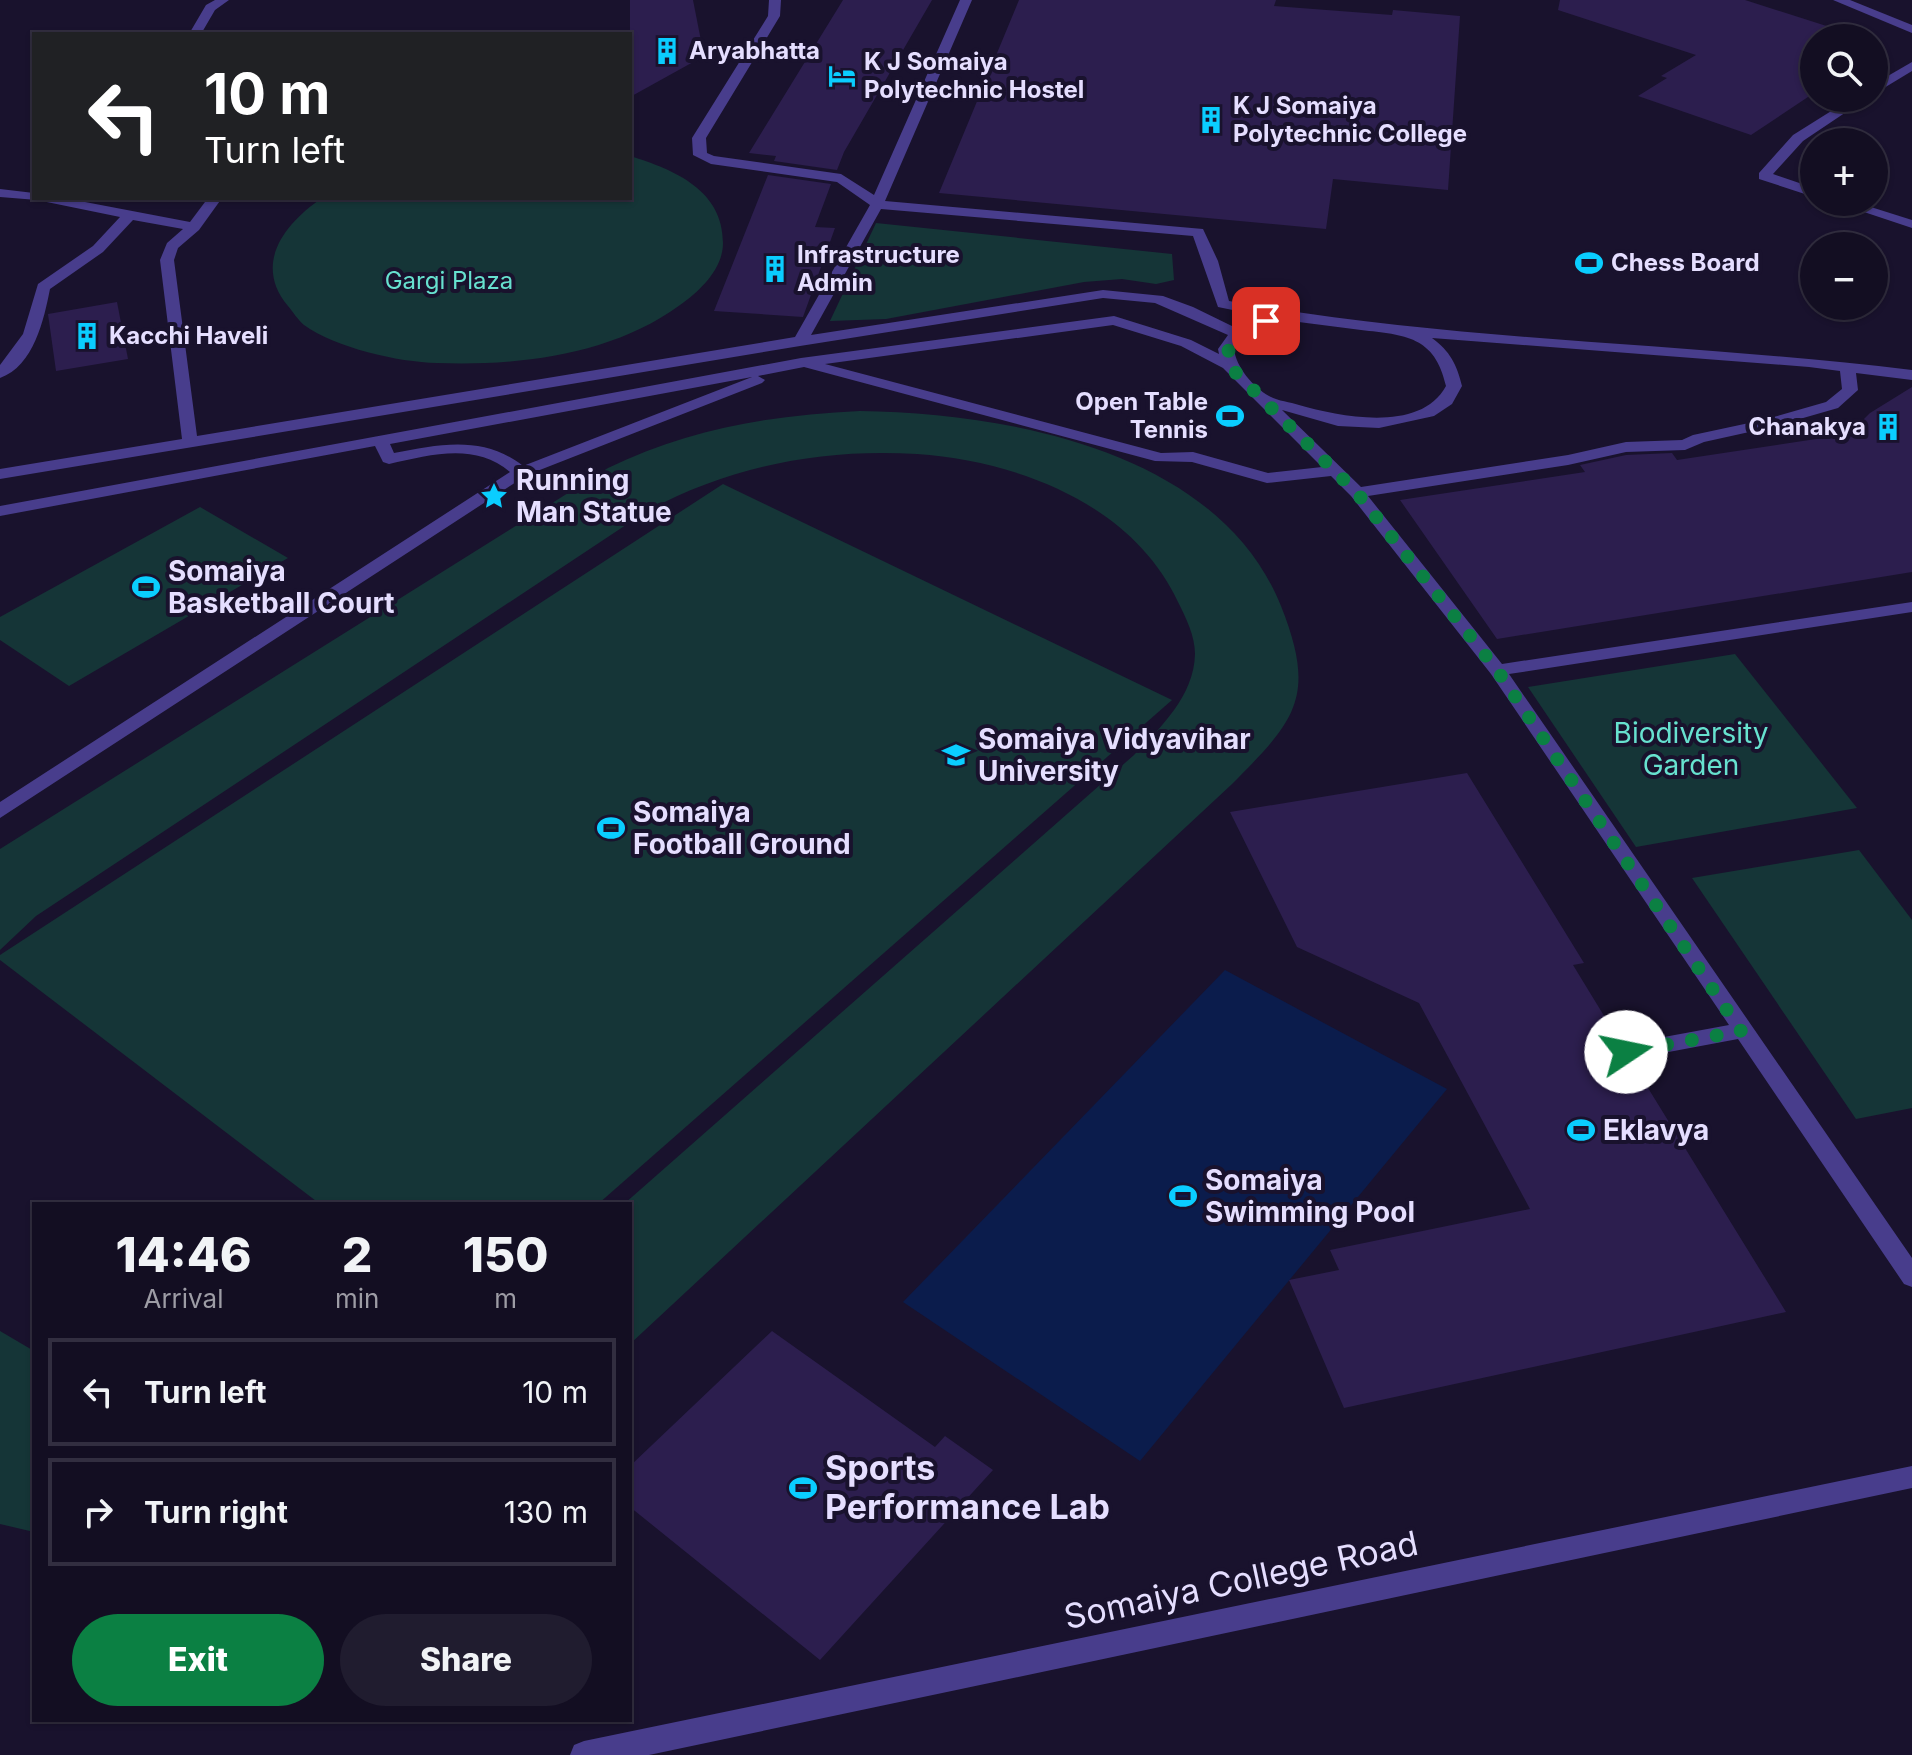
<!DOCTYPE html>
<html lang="en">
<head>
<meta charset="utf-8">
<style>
	:root { --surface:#130e22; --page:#201c2f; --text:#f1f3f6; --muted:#9d9ca5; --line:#322e40; --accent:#0b8043 }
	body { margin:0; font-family:Inter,sans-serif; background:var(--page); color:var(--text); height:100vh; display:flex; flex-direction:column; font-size:30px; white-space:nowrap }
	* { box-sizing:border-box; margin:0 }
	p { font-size:26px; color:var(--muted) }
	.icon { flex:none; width:44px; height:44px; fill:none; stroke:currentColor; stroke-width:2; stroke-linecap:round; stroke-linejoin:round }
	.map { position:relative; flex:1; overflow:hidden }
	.panel { position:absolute; left:32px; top:1202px; width:600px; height:520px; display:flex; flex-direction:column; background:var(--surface); border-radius:0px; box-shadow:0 2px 6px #0004,0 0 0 2px var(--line) }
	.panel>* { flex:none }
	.hud { position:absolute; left:32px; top:32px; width:600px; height:168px; border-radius:0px; box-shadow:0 2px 6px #0004,0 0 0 2px var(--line); background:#202124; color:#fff; overflow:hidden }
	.controls { position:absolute; left:1800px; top:24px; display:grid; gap:16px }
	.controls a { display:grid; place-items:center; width:88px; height:88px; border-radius:50%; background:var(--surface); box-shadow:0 2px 6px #0004,0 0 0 2px var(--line); font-size:40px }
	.pin { position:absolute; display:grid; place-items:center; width:68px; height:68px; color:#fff; margin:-34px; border-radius:16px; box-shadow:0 4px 12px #0006 }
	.me { position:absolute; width:88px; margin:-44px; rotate:79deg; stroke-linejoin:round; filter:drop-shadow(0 0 6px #0008) }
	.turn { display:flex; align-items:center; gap:28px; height:168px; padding:0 40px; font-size:36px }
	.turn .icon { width:104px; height:104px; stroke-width:2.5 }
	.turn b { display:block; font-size:56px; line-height:68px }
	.eta { display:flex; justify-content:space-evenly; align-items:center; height:136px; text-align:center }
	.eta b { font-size:48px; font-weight:800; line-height:56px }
	.button { display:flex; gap:16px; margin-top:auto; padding:16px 40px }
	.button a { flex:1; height:92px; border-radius:48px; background:var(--accent); color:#fff; font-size:32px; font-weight:800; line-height:92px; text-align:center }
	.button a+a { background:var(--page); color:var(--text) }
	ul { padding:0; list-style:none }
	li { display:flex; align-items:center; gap:24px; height:108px; margin:0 16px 12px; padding:0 24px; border:4px solid var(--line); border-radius:0px }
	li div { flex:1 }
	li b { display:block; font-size:30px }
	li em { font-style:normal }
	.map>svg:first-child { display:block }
</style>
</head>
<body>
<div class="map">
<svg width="1912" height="1755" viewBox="0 0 1912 1755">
	<rect width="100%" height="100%" fill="#19122d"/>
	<g fill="#153537">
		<path d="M 630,156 C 675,170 723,190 723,243 C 723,269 700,291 680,305 C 612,355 519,366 437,363 C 398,362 336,348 304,325 C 298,320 293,312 288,306 C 253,264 284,224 322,198 L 630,198 Z"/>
		<path d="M 876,223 L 1172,254 L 1174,280 L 1156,284 L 1122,279 L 1084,282 L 886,319 L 830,321 Z"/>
		<path d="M 860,411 C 1008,413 1219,451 1281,606 C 1317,697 1296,720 1231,785 L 630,1344 L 630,1204 L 624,1204 L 1134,755 C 1161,727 1194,696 1195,654 C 1195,636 1186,618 1178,602 C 1133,505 1019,461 917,454 C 823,448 730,466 647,511 L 36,916 L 0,950 L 0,849 L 608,468 C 689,429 771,415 860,411 Z"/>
		<path d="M 723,484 L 1172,700 L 598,1204 L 320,1204 L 0,960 L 0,955 Z"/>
		<path d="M 200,507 L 288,558 L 69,686 L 0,640 L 0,617 Z"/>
		<path d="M 1735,654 L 1857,808 L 1636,847 L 1528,687 Z"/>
		<path d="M 1859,850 L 1912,920 L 1912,1108 L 1856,1119 L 1692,878 Z"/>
		<path d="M 0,1331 L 34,1351 L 34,1532 L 0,1524 Z"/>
	</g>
	<path fill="#0b1c4c" d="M 1225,970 L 1447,1089 L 1140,1461 L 903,1302 Z"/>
	<g fill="#2c1e4e">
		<path d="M 630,0 L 693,0 L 704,56 L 630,97 Z"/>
		<path d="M 843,0 L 932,0 L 844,152 L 837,170 L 774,161 L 776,156 L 749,153 Z"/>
		<path d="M 1019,0 L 1276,0 L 1274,6 L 1392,15 L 1393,10 L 1460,16 L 1448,190 L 1333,179 L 1326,229 L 939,193 Z"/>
		<path d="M 1560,0 L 1745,0 L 1864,38 L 1814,38 L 1814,93 L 1751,135 L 1638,96 L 1667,78 L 1661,76 L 1696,55 L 1558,10 Z"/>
		<path d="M 768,175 L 831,184 L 815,227 L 835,228 L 803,317 L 714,311 Z"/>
		<path d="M 117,302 L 128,359 L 56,371 L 48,314 Z"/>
		<path d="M 1912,387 L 1912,572 L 1497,639 L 1400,500 L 1585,472 L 1580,465 L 1626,455 L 1672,453 L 1677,460 L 1849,434 L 1870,413 Z"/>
		<path d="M 1467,773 L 1584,963 L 1573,965 L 1620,1042 L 1612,1051 L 1615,1059 L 1632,1062 L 1786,1312 L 1344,1408 L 1289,1280 L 1339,1270 L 1330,1250 L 1530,1209 L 1419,1003 L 1297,947 L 1230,812 Z"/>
		<path d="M 772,1331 L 935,1447 L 945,1436 L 993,1470 L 820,1660 L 630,1507 L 630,1466 Z"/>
	</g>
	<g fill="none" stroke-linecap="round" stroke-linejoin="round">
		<g fill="#483d8c" fill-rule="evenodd">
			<path d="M 215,0 L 229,0 L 215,10 L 201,34 L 189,34 L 206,5 Z"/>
			<path d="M 769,0 L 781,0 L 780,16 L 706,138 L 707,153 L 714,156 L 841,174 L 874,195 L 960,0 L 972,0 L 885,201 L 1203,229 L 1218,261 L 1229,301 C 1454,342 1685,342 1912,370 L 1912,380 L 1856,373 L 1858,390 L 1838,408 L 1772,427 L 1704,442 L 1685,450 L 1626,452 L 1568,465 L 1368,496 L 1502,664 L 1912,602 L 1912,612 L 1509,674 L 1912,1258 L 1912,1287 L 1904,1284 L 1738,1039 L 1626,1060 L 1618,1058 L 1615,1052 L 1618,1046 L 1626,1044 L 1729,1025 L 1491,674 L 1351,496 L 1331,476 L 1267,483 L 1192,462 L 1155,461 L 804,367 L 758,376 L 765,380 L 762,383 L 527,475 L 0,818 L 0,802 L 510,472 C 474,442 431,455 389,464 L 383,462 L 375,446 L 0,516 L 0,506 L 801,358 L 1114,316 L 1191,340 L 1219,354 L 1218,349 L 1228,335 L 1155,303 L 1103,298 L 800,346 L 0,479 L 0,469 L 182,439 L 160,260 L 167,243 L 183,229 L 133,220 L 103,252 L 50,289 C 44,319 34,366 0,378 L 0,365 L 23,334 L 38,284 L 93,246 L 120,217 L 37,200 L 0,197 L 0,189 L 34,193 L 34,198 L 64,198 L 190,222 L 208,198 L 222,198 L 199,230 L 178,248 L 174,260 L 197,436 L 795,337 L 870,205 L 837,182 L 711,164 L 693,155 L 692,138 L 768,16 ZM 881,209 L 1193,236 L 1218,307 L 1272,318 L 1236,328 L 1193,307 L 1163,296 L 1103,290 L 811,335 ZM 1291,321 C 1314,324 1338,327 1361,330 C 1405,335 1435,336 1446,386 C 1421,433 1341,417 1299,405 C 1290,402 1277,401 1269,396 C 1253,387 1236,367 1234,349 C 1247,329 1269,327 1291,321 ZM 1113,325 L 1181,346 L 1223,368 L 1322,467 L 1268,473 L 1193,452 L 1161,453 L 825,364 ZM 1432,338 L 1809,367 L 1840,371 L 1842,389 L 1826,402 L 1763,420 L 1693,435 L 1682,440 L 1626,442 L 1568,455 L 1361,487 L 1282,410 L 1338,426 L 1379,428 L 1434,416 L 1452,404 L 1462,386 C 1457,365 1450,351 1432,338 ZM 752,377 L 523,466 C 484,435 440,444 394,453 L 390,444 Z"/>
			<path d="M 1912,62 L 1912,71 L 1874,94 L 1874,84 Z"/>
			<path d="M 1852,98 L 1867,98 L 1803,141 L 1773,174 L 1814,188 L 1814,197 L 1759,179 L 1759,173 L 1793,135 Z"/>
			<path d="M 1834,202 L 1855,202 L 1912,220 L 1912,228 Z"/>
		</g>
		<path fill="#483d8c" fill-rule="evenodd" d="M 1833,0 L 1850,0 L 1912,25 L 1912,33 Z"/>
		<path fill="#483d8c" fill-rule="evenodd" d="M 1912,1466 L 1912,1488 L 649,1755 L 570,1755 L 574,1745 L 584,1741 Z"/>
	</g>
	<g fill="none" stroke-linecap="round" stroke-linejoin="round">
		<path stroke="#0b8043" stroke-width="14" stroke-dasharray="0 25.2" d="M 1266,321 C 1243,329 1225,337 1228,365 L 1357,493 L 1497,670 L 1741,1031 L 1626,1052"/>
	</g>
	<defs>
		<g id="building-bare" transform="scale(2.16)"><path d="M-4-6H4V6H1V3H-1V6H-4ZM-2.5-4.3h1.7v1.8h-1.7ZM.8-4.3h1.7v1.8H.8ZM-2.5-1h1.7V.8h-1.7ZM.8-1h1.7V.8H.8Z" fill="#0acdff" stroke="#19122d" stroke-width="2.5" paint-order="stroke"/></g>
		<g id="hotel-bare" transform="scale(2.16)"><path d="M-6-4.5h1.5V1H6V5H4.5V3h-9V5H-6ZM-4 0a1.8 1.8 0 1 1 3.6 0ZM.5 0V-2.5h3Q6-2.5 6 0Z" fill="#0acdff" stroke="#19122d" stroke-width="2.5" paint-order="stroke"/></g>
		<g id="stadium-bare" transform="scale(2.16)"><path d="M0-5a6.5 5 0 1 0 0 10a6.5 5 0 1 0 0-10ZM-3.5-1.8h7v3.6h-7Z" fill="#0acdff" stroke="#19122d" stroke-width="2.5" paint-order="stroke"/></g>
		<g id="sight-bare" transform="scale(2.16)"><path d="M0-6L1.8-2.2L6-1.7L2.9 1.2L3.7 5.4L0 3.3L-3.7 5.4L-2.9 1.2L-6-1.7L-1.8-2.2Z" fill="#0acdff" stroke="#19122d" stroke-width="2.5" paint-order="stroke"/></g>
		<g id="university-bare" transform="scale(2.16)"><path d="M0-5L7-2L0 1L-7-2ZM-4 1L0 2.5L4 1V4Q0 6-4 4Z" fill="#0acdff" stroke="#19122d" stroke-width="2.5" paint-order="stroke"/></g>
	</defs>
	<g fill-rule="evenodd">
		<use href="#building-bare" x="667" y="51"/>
		<use href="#hotel-bare" x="842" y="76"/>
		<use href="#building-bare" x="1211" y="120"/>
		<use href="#stadium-bare" x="1589" y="263"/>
		<use href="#building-bare" x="775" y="269"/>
		<use href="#building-bare" x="87" y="336"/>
		<use href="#stadium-bare" x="1230" y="416"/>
		<use href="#building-bare" x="1888" y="427"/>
		<use href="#sight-bare" x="494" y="496"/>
		<use href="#stadium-bare" x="146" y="587"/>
		<use href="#university-bare" x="956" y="755"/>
		<use href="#stadium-bare" x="611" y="828"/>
		<use href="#stadium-bare" x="1581" y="1130"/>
		<use href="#stadium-bare" x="1183" y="1196"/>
		<use href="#stadium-bare" x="803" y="1488"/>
	</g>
	<g text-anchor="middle" stroke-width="8" stroke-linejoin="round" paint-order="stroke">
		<g font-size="24" font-weight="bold" fill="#e5deff" stroke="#19122d" text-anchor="start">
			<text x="689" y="59">Aryabhatta</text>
			<text x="864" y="70">K J Somaiya<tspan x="864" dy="28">Polytechnic Hostel</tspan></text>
			<text x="1233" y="114">K J Somaiya<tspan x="1233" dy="28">Polytechnic College</tspan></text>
			<text x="797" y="263">Infrastructure<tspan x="797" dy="28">Admin</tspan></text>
			<text x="1611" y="271">Chess Board</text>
			<text x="109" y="344">Kacchi Haveli</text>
			<text x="1208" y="410" text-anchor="end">Open Table<tspan x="1208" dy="28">Tennis</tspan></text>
			<text x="1866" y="435" text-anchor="end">Chanakya</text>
		</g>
		<g font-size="24" fill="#67e1cf" stroke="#19122d">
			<text x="449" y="289">Gargi Plaza</text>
		</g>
		<g font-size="28" font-weight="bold" fill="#e5deff" stroke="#19122d" text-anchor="start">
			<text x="516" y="490">Running<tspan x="516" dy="32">Man Statue</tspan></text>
			<text x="168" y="581">Somaiya<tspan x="168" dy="32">Basketball Court</tspan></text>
			<text x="978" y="749">Somaiya Vidyavihar<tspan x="978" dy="32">University</tspan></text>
			<text x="633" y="822">Somaiya<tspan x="633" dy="32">Football Ground</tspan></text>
			<text x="1603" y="1140">Eklavya</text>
			<text x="1205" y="1190">Somaiya<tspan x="1205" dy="32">Swimming Pool</tspan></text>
		</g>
		<g font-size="28" fill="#67e1cf" stroke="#19122d">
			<text x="1691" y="743">Biodiversity<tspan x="1691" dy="32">Garden</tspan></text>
		</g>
		<g font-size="34" font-weight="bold" fill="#e5deff" stroke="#19122d" text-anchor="start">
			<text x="825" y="1480">Sports<tspan x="825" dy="39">Performance Lab</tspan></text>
		</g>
		<g font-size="34" fill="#e5deff" stroke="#19122d">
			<text transform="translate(1241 1580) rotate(-12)" y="12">Somaiya College Road</text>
		</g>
	</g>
</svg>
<div class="controls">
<a><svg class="icon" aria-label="search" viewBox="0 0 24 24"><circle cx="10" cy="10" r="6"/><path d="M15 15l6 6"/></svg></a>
<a>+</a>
<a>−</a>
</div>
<div class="pin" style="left:1266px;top:321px;background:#d93025"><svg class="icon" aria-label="arrive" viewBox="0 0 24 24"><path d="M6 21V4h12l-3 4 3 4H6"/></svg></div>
<svg class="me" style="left:1626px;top:1052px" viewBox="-20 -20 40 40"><circle r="19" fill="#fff"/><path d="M0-13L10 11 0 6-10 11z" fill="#0b8043"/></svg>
<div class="hud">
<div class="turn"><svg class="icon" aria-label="left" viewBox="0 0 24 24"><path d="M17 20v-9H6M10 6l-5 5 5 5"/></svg><div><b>10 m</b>Turn left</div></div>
</div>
<section class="panel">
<div class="eta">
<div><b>14:46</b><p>Arrival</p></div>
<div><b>2</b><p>min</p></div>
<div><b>150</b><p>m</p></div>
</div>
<ul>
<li><svg class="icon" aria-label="left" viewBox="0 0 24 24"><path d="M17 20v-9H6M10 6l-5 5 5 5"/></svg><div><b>Turn left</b></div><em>10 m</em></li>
<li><svg class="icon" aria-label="right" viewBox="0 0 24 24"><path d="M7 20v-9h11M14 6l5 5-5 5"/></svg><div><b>Turn right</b></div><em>130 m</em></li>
</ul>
<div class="button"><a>Exit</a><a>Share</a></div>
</section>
</div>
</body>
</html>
